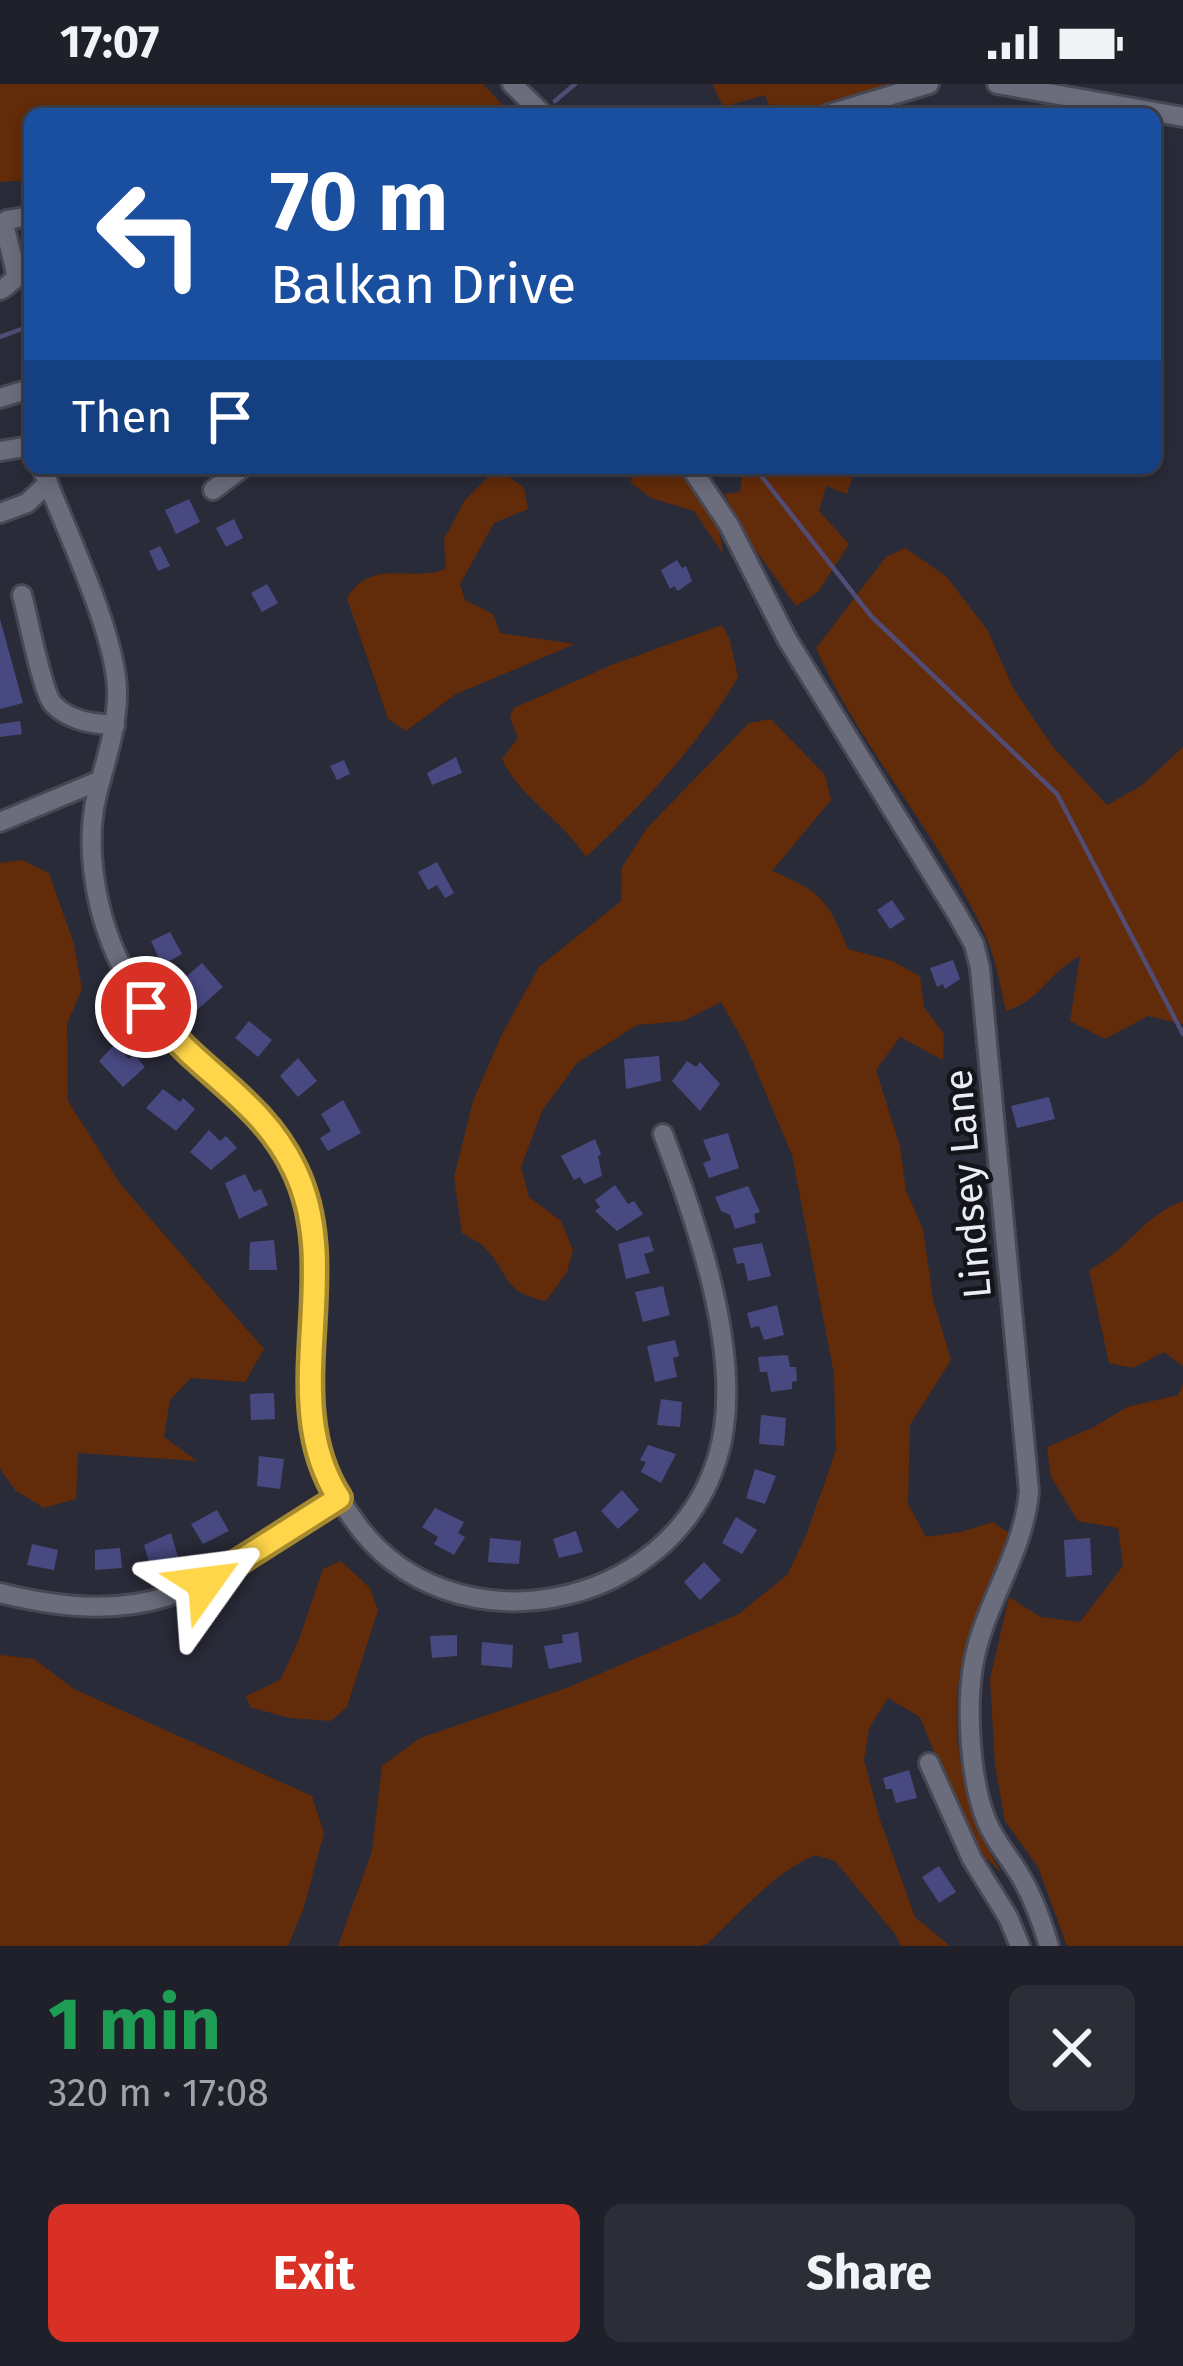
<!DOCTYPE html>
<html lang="en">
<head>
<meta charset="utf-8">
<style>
	:root { --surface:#20202b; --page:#2d2d37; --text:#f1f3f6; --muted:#a2a3a9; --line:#3d3e47; --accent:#d93025 }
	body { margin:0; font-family:"Fira Sans",sans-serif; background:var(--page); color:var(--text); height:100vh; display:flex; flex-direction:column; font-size:45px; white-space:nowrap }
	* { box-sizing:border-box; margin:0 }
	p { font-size:39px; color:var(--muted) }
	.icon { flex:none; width:66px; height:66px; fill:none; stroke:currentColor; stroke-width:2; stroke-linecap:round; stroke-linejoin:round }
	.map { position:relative; height:1862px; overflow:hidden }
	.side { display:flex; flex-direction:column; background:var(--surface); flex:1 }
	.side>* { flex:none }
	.banner { position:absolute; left:24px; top:24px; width:1137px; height:366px; border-radius:18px; box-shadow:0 6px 18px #0003,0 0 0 3px var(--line); background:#1a4fa0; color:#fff; overflow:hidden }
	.pin { position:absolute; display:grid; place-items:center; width:102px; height:102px; color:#fff; margin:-51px; border:6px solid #fff; border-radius:50%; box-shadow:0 3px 12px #0007 }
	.me { position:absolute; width:132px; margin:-66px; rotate:59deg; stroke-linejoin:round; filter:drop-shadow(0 0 9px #0008) }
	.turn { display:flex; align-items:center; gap:42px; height:252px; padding:0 48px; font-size:54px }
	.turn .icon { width:156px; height:156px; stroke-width:2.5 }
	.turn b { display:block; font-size:84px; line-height:102px }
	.then { display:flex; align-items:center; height:114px; padding:0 48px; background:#0003; gap:24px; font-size:45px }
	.round { display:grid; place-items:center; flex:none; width:126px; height:126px; border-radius:18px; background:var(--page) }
	.overview { display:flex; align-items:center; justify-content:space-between; height:204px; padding:0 48px }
	h1 { font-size:72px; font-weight:700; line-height:90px; color:#1e9e55 }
	.action { display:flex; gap:24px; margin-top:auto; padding:24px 48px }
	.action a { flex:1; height:138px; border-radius:18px; background:var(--accent); color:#fff; font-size:48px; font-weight:700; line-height:138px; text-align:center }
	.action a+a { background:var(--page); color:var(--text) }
	.status { display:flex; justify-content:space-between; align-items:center; height:84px; padding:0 60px; background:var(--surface); direction:ltr }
	.status svg { height:33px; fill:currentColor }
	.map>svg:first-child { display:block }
</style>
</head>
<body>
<div class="status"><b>17:07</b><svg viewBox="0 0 49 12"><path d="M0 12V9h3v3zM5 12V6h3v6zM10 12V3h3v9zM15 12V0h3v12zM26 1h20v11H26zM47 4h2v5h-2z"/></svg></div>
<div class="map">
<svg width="1183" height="1862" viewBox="0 0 1183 1862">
	<rect width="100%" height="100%" fill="#2a2b39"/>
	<g fill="#622b09">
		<path d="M 0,0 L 483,0 L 511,30 L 30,30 L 30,96 L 0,98 Z"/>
		<path d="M 712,0 L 901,0 L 798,30 L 772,30 L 765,11 L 723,23 Z"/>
		<path d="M 497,384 L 524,404 L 528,425 L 494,439 L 460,500 L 465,516 L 493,530 L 500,549 L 575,560 L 456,610 L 406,647 L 388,635 L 347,514 C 373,473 408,499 446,485 L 444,455 L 465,416 Z"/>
		<path d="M 632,384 L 676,384 L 718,439 L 723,470 L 694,427 L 651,414 L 631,399 Z"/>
		<path d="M 743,384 L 855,384 L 847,410 L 826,402 L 819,427 L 849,460 L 818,508 L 796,522 L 746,453 L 724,410 L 740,408 Z"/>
		<path d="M 905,464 L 946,492 L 988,547 L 1013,604 L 1053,663 L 1107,721 L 1141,702 L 1183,663 L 1183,940 L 1148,932 L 1105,955 L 1070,937 L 1080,872 C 1048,889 1041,916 1006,927 C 1000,901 995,870 983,846 C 936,746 861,665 816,564 L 886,473 Z"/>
		<path d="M 722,541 L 730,556 L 738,593 C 698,662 644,719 586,773 C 563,736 521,715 502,675 L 518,654 L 510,633 L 514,624 L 614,580 Z"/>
		<path d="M 771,635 L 825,691 L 831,716 L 772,787 C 822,808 828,816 848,865 L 892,877 L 920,892 L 924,923 L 944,950 L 943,976 L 900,953 L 876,986 L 900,1062 L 906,1107 L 923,1145 L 933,1215 L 951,1276 L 910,1341 L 908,1420 L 926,1453 L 960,1448 L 993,1438 L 1012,1451 L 1005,1459 C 991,1499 969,1541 961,1582 C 948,1651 965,1729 1001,1788 L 979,1768 L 963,1740 L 920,1633 L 888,1614 L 869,1644 L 864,1676 L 879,1733 L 915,1833 L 950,1862 L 901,1862 L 895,1850 L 835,1777 L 815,1771 C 771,1791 742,1827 707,1860 L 699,1862 L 338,1862 L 372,1767 L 382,1682 L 420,1654 L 569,1603 L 739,1530 L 788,1490 L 807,1449 L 836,1366 L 834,1290 L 792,1071 L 746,962 L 721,918 L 683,937 L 637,941 L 577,979 L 542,1027 L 521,1083 L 529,1113 L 561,1137 L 573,1166 L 567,1188 L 546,1217 C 502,1208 510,1191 487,1166 C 481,1159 470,1154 462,1149 L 454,1093 L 473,1017 L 502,950 L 539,883 L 621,817 L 622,783 L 647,744 L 749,639 Z"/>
		<path d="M 22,776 L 49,789 L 74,860 L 82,905 L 67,940 L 68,1017 L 121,1101 L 264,1265 L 245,1298 L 191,1294 L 170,1316 L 164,1353 L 197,1377 L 78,1369 L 76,1415 L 44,1424 L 15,1406 L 0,1385 L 0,779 Z"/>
		<path d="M 1183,1117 L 1183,1282 L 1164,1268 L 1133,1284 L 1109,1279 L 1089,1186 C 1127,1167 1144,1131 1183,1117 Z"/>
		<path d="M 1183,1300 L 1183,1862 L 1067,1862 L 1038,1783 L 1005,1737 L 995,1681 L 990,1595 L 1009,1513 L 1041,1533 L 1080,1538 L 1123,1482 L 1118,1444 L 1078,1437 L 1051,1393 L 1047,1363 L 1092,1344 L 1127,1323 L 1178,1311 Z"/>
		<path d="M 341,1477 L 370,1504 L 378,1526 L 347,1623 L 331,1637 L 289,1634 L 250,1623 L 246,1612 L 280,1596 L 298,1558 L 323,1485 Z"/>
		<path d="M 0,1571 L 34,1575 L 74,1605 L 312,1712 L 324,1749 L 304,1823 L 288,1862 L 0,1862 Z"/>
	</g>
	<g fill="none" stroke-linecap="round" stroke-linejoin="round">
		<g stroke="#524c74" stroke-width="4.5">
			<path d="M 555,17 L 575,0"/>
			<path d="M 0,253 L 30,242"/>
			<path d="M 755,384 L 871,532 L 1057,710 L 1183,950"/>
		</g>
	</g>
	<g fill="#484981">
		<path d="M 189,415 L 200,438 L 176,450 L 165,426 Z"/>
		<path d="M 234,435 L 243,454 L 226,463 L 216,444 Z"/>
		<path d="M 160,462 L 170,482 L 158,487 L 149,467 Z"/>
		<path d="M 677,476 L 682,484 L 686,482 L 692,497 L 678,507 L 674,502 L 670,505 L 661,486 Z"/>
		<path d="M 267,500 L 278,519 L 262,528 L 251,509 Z"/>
		<path d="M 0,535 L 23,619 L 0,625 Z"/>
		<path d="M 20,637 L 22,650 L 0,653 L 0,640 Z"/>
		<path d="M 456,673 L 462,689 L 432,701 L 427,689 Z"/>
		<path d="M 344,676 L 350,690 L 337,696 L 330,682 Z"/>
		<path d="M 437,778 L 454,809 L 445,814 L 437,801 L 428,806 L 418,788 Z"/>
		<path d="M 892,816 L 905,835 L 890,845 L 877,826 Z"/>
		<path d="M 170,848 L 182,870 L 162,881 L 151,857 Z"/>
		<path d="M 953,876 L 960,895 L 945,905 L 943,900 L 937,903 L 930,884 Z"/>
		<path d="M 202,879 L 223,903 L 197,926 L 184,914 L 190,909 L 180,898 Z"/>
		<path d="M 249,937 L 272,956 L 258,973 L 235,954 Z"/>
		<path d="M 115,960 L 129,975 L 134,970 L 145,983 L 123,1003 L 99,977 Z"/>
		<path d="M 659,972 L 661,997 L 626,1005 L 624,975 Z"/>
		<path d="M 298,974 L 317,997 L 298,1013 L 280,992 Z"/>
		<path d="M 687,977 L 696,983 L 700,978 L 720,1000 L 700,1027 L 672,997 Z"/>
		<path d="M 163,1005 L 180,1018 L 183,1014 L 195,1025 L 176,1047 L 146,1024 Z"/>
		<path d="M 1049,1013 L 1055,1035 L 1017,1044 L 1011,1022 Z"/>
		<path d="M 343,1016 L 361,1049 L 328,1067 L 320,1054 L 331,1047 L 321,1030 Z"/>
		<path d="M 209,1046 L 220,1057 L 226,1052 L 237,1064 L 211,1086 L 190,1068 Z"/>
		<path d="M 728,1049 L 739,1084 L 709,1094 L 703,1079 L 711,1076 L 703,1056 Z"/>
		<path d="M 595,1055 L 601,1070 L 598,1072 L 602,1092 L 584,1100 L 580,1093 L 574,1096 L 561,1072 Z"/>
		<path d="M 245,1090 L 254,1108 L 261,1105 L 268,1121 L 239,1135 L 225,1099 Z"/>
		<path d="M 615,1101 L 628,1120 L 634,1117 L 643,1130 L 617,1147 L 595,1127 L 600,1123 L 595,1116 Z"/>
		<path d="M 748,1102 L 760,1128 L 754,1130 L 756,1139 L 735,1145 L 730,1131 L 721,1127 L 715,1113 Z"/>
		<path d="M 649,1152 L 654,1167 L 644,1170 L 650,1189 L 626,1195 L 618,1160 Z"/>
		<path d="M 274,1156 L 277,1186 L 249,1186 L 250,1158 Z"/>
		<path d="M 762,1159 L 771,1192 L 748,1197 L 744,1179 L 737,1180 L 733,1164 Z"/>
		<path d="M 663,1202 L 670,1231 L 643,1238 L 635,1208 Z"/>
		<path d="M 777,1221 L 784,1251 L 764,1256 L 759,1242 L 751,1244 L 747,1229 Z"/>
		<path d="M 675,1256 L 679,1272 L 673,1274 L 677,1293 L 655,1298 L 647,1262 Z"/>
		<path d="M 788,1271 L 790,1283 L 796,1283 L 797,1297 L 792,1298 L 792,1305 L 771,1308 L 767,1288 L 760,1288 L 758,1273 Z"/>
		<path d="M 274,1309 L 275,1335 L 251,1336 L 250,1310 Z"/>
		<path d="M 661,1315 L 682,1318 L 680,1343 L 657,1341 Z"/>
		<path d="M 761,1331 L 786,1334 L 784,1362 L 759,1360 Z"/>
		<path d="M 648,1361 L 676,1370 L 661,1399 L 641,1388 L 646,1378 L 640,1376 Z"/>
		<path d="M 259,1372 L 284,1375 L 280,1405 L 257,1402 Z"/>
		<path d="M 755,1385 L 776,1392 L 765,1420 L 746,1414 Z"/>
		<path d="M 622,1406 L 639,1426 L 618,1445 L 601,1427 Z"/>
		<path d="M 435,1424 L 464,1438 L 458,1449 L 465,1453 L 454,1471 L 434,1460 L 438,1453 L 422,1443 Z"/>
		<path d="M 217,1426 L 229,1447 L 203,1460 L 191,1440 Z"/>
		<path d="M 736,1433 L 757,1446 L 742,1470 L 722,1459 Z"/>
		<path d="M 576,1447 L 583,1468 L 559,1474 L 553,1455 Z"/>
		<path d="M 171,1449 L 178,1473 L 150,1481 L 144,1461 Z"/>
		<path d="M 490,1454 L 521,1457 L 519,1480 L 488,1478 Z"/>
		<path d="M 1090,1454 L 1092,1491 L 1066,1493 L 1064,1456 Z"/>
		<path d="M 32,1460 L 58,1466 L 54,1486 L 27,1481 Z"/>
		<path d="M 120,1464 L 122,1484 L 95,1486 L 95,1466 Z"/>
		<path d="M 704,1478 L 721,1496 L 700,1516 L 684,1498 Z"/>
		<path d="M 578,1548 L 582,1578 L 549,1585 L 544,1562 L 563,1559 L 562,1551 Z"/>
		<path d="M 457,1551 L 457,1572 L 432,1574 L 430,1552 Z"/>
		<path d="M 482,1558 L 513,1561 L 512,1584 L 481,1581 Z"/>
		<path d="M 909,1686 L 917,1714 L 896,1719 L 892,1705 L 886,1705 L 883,1694 Z"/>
		<path d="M 939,1782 L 956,1808 L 939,1819 L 922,1793 Z"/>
	</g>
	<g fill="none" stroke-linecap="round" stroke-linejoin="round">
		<g stroke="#474853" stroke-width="24">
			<g id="minor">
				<path d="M 512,0 L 543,30"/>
				<path d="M 997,0 L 1183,33"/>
				<path d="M 829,30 L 929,0"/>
				<path d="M 16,189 L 4,140 L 7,136 L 30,132"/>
				<path d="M 0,206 C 12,201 16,189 30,184"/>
				<path d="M 0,314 L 30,305"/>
				<path d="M 0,367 L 30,362"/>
				<path d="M 42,384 C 64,442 115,547 117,605 C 118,641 106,675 97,710 C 87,750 92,796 103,835 C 112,865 127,897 146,922 C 169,954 202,977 231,1002 C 268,1033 295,1077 308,1124 C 330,1200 300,1279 315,1356 C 320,1385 336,1411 353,1435 C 447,1572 672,1529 718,1372 C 746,1277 697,1139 663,1050"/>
				<path d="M 691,384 L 729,441 L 787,555 L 957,830 L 974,860 L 980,884 L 1029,1407 C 1024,1470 983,1521 973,1582 C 966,1625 970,1698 987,1738 C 995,1758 1011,1775 1021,1793 C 1034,1815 1042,1838 1049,1862"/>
				<path d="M 213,406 L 242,384"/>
				<path d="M 0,429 L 27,419 L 48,399"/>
				<path d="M 22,511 C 28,532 42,608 53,620 C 69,637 93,640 115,641"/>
				<path d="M 0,738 L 101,696"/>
				<path d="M 0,1509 C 159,1549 213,1497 339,1414"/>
				<path d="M 929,1679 L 972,1775 L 1008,1833 L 1020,1862"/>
			</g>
		</g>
		<use href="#minor" stroke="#6b6d7d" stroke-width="18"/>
	</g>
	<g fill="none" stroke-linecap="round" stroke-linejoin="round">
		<g stroke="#a68a30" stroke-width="30">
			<path id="route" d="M 146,923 C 161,939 175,955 191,970 C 230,1006 270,1034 294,1084 C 346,1189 275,1315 339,1414 L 205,1499"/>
		</g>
		<use href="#route" stroke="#ffd54a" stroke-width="21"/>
	</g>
	<g text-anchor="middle" stroke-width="9" stroke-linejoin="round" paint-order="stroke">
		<g font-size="39" fill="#ebecf6" stroke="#14141b">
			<text transform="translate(967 1100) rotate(-95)" y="14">Lindsey Lane</text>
		</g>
	</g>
</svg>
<div class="pin" style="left:146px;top:923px;background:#d93025"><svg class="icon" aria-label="arrive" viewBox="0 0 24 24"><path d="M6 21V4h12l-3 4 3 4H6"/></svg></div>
<svg class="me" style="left:205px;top:1499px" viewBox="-20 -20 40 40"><path d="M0-17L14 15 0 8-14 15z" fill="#ffd54a" stroke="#fff" stroke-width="4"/></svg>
<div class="banner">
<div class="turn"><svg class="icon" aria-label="left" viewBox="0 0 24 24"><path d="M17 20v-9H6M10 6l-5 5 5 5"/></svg><div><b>70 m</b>Balkan Drive</div></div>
<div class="then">Then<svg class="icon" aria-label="arrive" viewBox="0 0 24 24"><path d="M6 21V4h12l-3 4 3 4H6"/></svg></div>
</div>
</div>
<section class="side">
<div class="overview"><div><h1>1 min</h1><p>320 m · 17:08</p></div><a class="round"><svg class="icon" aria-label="close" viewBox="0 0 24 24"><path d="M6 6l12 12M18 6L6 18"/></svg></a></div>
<div class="action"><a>Exit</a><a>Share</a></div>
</section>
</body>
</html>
